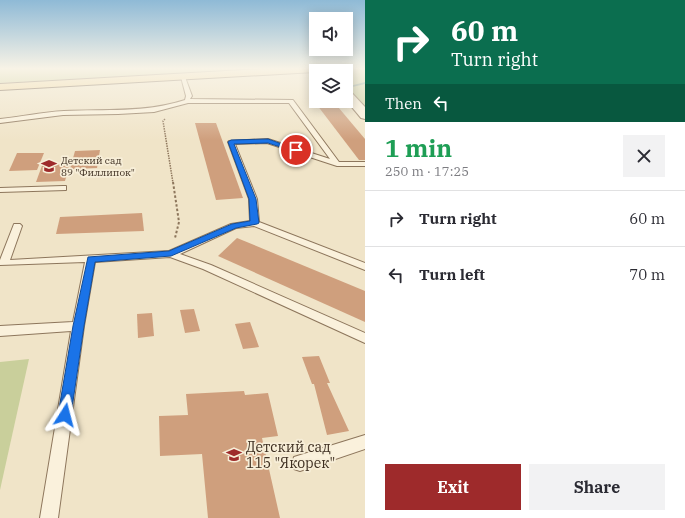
<!DOCTYPE html>
<html lang="en">
<head>
<meta charset="utf-8">
<style>
	:root { --surface:#fff; --page:#f2f2f3; --text:#2b2b33; --muted:#7c7c81; --line:#e1e1e2; --accent:#9e2a2b }
	body { margin:0; font-family:"IBM Plex Serif",serif; background:var(--page); color:var(--text); height:100vh; display:flex; flex-direction:column; font-size:15px; white-space:nowrap }
	* { box-sizing:border-box; margin:0 }
	p { font-size:13px; color:var(--muted) }
	.icon { flex:none; width:22px; height:22px; fill:none; stroke:currentColor; stroke-width:2; stroke-linecap:round; stroke-linejoin:round }
	.map { position:relative; flex:1; overflow:hidden }
	.sheet { display:flex; flex-direction:column; background:var(--surface); width:320px }
	.sheet>* { flex:none }
	.hud { background:#0b6e4f; color:#fff; overflow:hidden }
	.controls { position:absolute; left:309px; top:12px; display:grid; gap:8px }
	.controls a { display:grid; place-items:center; width:44px; height:44px; border-radius:0px; background:var(--surface); box-shadow:0 2px 10px #0003; font-size:20px }
	.pin { position:absolute; display:grid; place-items:center; width:34px; height:34px; color:#fff; margin:-17px; border:2px solid #fff; border-radius:50%; box-shadow:0 1px 4px #0007 }
	.me { position:absolute; width:44px; margin:-22px; rotate:9deg; stroke-linejoin:round; filter:drop-shadow(0 0 3px #0008) }
	.turn { display:flex; align-items:center; gap:14px; height:84px; padding:0 20px; font-size:18px }
	.turn .icon { width:52px; height:52px; stroke-width:2.5 }
	.turn b { display:block; font-size:28px; line-height:34px }
	.then { display:flex; align-items:center; height:38px; padding:0 20px; background:#0003; gap:8px; font-size:15px }
	.round { display:grid; place-items:center; flex:none; width:42px; height:42px; border-radius:0px; background:var(--page) }
	.summary { display:flex; align-items:center; justify-content:space-between; height:68px; padding:0 20px }
	h1 { font-size:24px; font-weight:700; line-height:30px; color:#1e9e55 }
	.action { display:flex; gap:8px; margin-top:auto; padding:8px 20px }
	.action a { flex:1; height:46px; border-radius:0px; background:var(--accent); color:#fff; font-size:16px; font-weight:700; line-height:46px; text-align:center }
	.action a+a { background:var(--page); color:var(--text) }
	ul { padding:0; list-style:none }
	li { display:flex; align-items:center; gap:12px; height:56px; padding:0 20px; border-top:1px solid var(--line) }
	li div { flex:1 }
	li b { display:block; font-size:15px }
	li em { font-style:normal }
	main { display:flex; flex:1; min-height:0 }
	.map>svg:first-child { display:block }
</style>
</head>
<body>
<main>
<div class="map">
<svg width="365" height="518" viewBox="0 0 365 518">
	<rect width="100%" height="100%" fill="#f0e4c8"/>
	<g fill="#c9cf9b">
		<path d="M 0,68 L 285,68 L 0,83 Z"/>
		<path d="M 365,68 L 365,108 L 346,88 L 346,71 L 330,70 Z"/>
		<path d="M 29,359 L 0,490 L 0,362 Z"/>
	</g>
	<g fill="none" stroke-linecap="round" stroke-linejoin="round">
		<path fill="#6f938a" fill-rule="evenodd" d="M 365,82 L 365,84 L 348,88 L 354,94 L 354,96 L 352,96 L 346,90 L 346,87 Z"/>
	</g>
	<g fill="#cf9f7d">
		<path d="M 314,101 L 333,101 L 365,139 L 365,160 L 359,160 Z"/>
		<path d="M 195,123 L 216,123 L 243,198 L 216,200 Z"/>
		<path d="M 100,150 L 97,168 L 70,169 L 75,151 Z"/>
		<path d="M 17,153 L 44,153 L 37,170 L 9,171 Z"/>
		<path d="M 43,163 L 70,163 L 65,181 L 36,182 Z"/>
		<path d="M 142,213 L 144,231 L 56,234 L 60,217 Z"/>
		<path d="M 237,238 L 365,291 L 365,322 L 218,256 Z"/>
		<path d="M 194,309 L 200,331 L 185,333 L 180,310 Z"/>
		<path d="M 152,313 L 154,336 L 138,338 L 137,314 Z"/>
		<path d="M 250,322 L 259,347 L 243,349 L 235,324 Z"/>
		<path d="M 319,356 L 330,383 L 327,383 L 349,431 L 327,435 L 314,384 L 312,384 L 302,357 Z"/>
		<path d="M 244,391 L 245,395 L 268,393 L 278,436 L 262,438 L 280,518 L 208,518 L 202,454 L 160,456 L 159,416 L 188,415 L 186,394 Z"/>
	</g>
	<g fill="none" stroke-linecap="round" stroke-linejoin="round">
		<g stroke="#8d765c" stroke-width="2">
			<g id="service">
				<path d="M 183,76 L 185,77 L 192,96 L 190,99 L 293,100 L 339,162 L 365,162 L 365,166 L 337,166 L 267,143 L 235,144 L 257,199 L 259,222 L 365,263 L 365,270 L 254,226 L 236,228 L 180,254 L 211,265 L 365,333 L 365,343 L 203,269 L 170,257 L 95,262 L 84,326 L 58,518 L 40,518 L 71,331 L 0,336 L 0,326 L 73,322 L 85,262 L 0,265 L 0,260 L 14,224 L 20,224 L 22,226 L 10,260 L 169,251 L 231,224 L 250,221 L 249,199 L 228,142 L 229,141 L 268,139 L 330,159 L 289,103 L 188,103 L 154,112 L 118,114 L 63,115 L 0,123 L 0,119 C 21,117 42,112 64,111 C 105,109 145,113 185,100 L 186,96 L 181,77 Z"/>
				<path d="M 63,186 L 66,186 L 66,190 L 0,192 L 0,188 Z"/>
				<path d="M 365,435 L 365,449 L 300,471 L 294,469 L 292,463 L 294,457 Z"/>
			</g>
		</g>
		<g stroke="#8d765c" stroke-width="2">
			<path id="minor" d="M 346,90 L 350,91 L 365,107 L 365,119 L 361,118 L 346,100 Z"/>
		</g>
		<g stroke="#5b4430" stroke-width="2">
			<path id="primary" d="M 280,68 L 337,68 L 332,71 L 0,90 L 0,84 Z"/>
		</g>
		<path stroke="#8d765c" stroke-width="1.5" stroke-dasharray="1.5 1" stroke-linecap="butt" d="M 165,119 L 163,121 L 173,183"/>
		<path stroke="#8d765c" stroke-width="2" stroke-dasharray="2.5 2" stroke-linecap="butt" d="M 173,182 L 179,222 L 175,238"/>
		<use href="#service" fill="#faf1dc" fill-rule="evenodd"/>
		<use href="#minor" fill="#faf1dc" fill-rule="evenodd"/>
		<use href="#primary" fill="#f3d9a0" fill-rule="evenodd"/>
	</g>
	<linearGradient id="sky" x2="0" y2="1"><stop stop-color="#8fbad6"/><stop offset="0.49" stop-color="#f8f3e6"/><stop offset="1" stop-color="#f8f3e6" stop-opacity="0"/></linearGradient>
	<rect width="365" height="140" fill="url(#sky)"/>
	<path fill="#1a73e8" stroke="#114b97" d="M 268,139 L 299,150 L 296,152 L 268,143 L 234,144 L 256,199 L 259,223 L 257,224 L 236,228 L 171,256 L 95,262 L 84,326 L 71,415 L 69,419 L 65,421 L 60,419 L 58,415 L 73,326 L 88,257 L 169,251 L 232,224 L 250,221 L 249,199 L 228,142 L 231,140 Z"/>
	<defs>
		<g id="school-bare" transform="scale(1.2)"><path d="M0-5L7-2L0 1L-7-2ZM-4 1L0 2.5L4 1V4Q0 6-4 4Z" fill="#9e2a2b" stroke="#f7eed8" stroke-width="2.5" paint-order="stroke"/></g>
	</defs>
	<g fill-rule="evenodd">
		<use href="#school-bare" x="49" y="166"/>
		<use href="#school-bare" x="234" y="455"/>
	</g>
	<g text-anchor="middle" stroke-width="3.5" stroke-linejoin="round" paint-order="stroke">
		<g font-size="10" fill="#3d2e20" stroke="#f7eed8" text-anchor="start">
			<text x="61" y="164">Детский сад<tspan x="61" dy="12">89 "Филлипок"</tspan></text>
		</g>
		<g font-size="14" fill="#3d2e20" stroke="#f7eed8" text-anchor="start">
			<text x="246" y="452">Детский сад<tspan x="246" dy="16">115 "Якорек"</tspan></text>
		</g>
	</g>
</svg>
<div class="controls">
<a><svg class="icon" aria-label="sound" viewBox="0 0 24 24"><path d="M4 9h4l5-4v14l-5-4H4zM17 9q2 3 0 6"/></svg></a>
<a><svg class="icon" aria-label="layers" viewBox="0 0 24 24"><path d="M12 4l9 5-9 5-9-5zM3 14l9 5 9-5"/></svg></a>
</div>
<div class="pin" style="left:296px;top:150px;background:#d93025"><svg class="icon" aria-label="arrive" viewBox="0 0 24 24"><path d="M6 21V4h12l-3 4 3 4H6"/></svg></div>
<svg class="me" style="left:65px;top:415px" viewBox="-20 -20 40 40"><path d="M0-17L14 15 0 8-14 15z" fill="#1a73e8" stroke="#fff" stroke-width="4"/></svg>
</div>
<section class="sheet">
<div class="hud">
<div class="turn"><svg class="icon" aria-label="right" viewBox="0 0 24 24"><path d="M7 20v-9h11M14 6l5 5-5 5"/></svg><div><b>60 m</b>Turn right</div></div>
<div class="then">Then<svg class="icon" aria-label="left" viewBox="0 0 24 24"><path d="M17 20v-9H6M10 6l-5 5 5 5"/></svg></div>
</div>
<div class="summary"><div><h1>1 min</h1><p>250 m · 17:25</p></div><a class="round"><svg class="icon" aria-label="close" viewBox="0 0 24 24"><path d="M6 6l12 12M18 6L6 18"/></svg></a></div>
<ul>
<li><svg class="icon" aria-label="right" viewBox="0 0 24 24"><path d="M7 20v-9h11M14 6l5 5-5 5"/></svg><div><b>Turn right</b></div><em>60 m</em></li>
<li><svg class="icon" aria-label="left" viewBox="0 0 24 24"><path d="M17 20v-9H6M10 6l-5 5 5 5"/></svg><div><b>Turn left</b></div><em>70 m</em></li>
</ul>
<div class="action"><a>Exit</a><a>Share</a></div>
</section>
</main>
</body>
</html>
